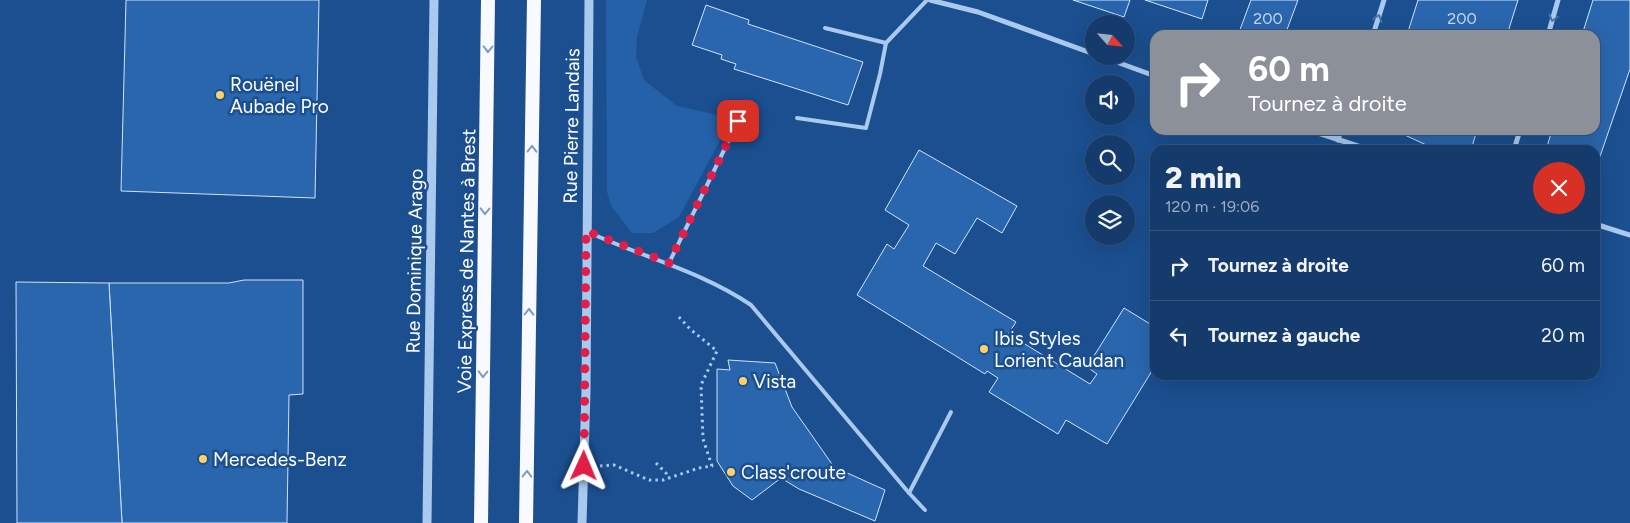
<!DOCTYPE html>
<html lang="fr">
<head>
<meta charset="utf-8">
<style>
	:root { --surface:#143b6b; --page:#1d4271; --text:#f1f3f6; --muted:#9dadc1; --line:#33557e }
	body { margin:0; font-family:Figtree,sans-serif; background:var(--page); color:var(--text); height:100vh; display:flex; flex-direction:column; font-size:19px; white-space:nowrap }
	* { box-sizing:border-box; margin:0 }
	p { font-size:16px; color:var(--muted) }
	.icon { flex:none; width:28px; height:28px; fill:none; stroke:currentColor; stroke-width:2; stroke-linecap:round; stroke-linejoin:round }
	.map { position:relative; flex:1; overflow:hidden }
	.side { position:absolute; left:1150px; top:145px; width:450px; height:235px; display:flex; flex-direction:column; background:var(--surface); border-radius:15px; box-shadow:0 5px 20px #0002,0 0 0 1px var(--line) }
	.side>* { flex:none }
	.hud { position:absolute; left:1150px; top:30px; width:450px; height:105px; border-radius:15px; box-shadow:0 5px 20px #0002,0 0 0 1px var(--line); background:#8c9099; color:#fff; overflow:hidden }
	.needle { width:32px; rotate:117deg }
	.tools { position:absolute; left:1085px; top:15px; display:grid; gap:10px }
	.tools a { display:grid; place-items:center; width:50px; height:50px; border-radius:50%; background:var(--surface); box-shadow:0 5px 20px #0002,0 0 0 1px var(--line); font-size:25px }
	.pin { position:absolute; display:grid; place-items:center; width:42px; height:42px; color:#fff; margin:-21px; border-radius:10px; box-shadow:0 2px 8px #0006 }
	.me { position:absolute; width:55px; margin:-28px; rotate:1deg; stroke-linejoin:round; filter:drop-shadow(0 0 4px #0008) }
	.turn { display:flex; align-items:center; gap:18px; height:105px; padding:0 15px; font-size:22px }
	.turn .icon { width:65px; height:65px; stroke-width:2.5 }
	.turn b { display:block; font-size:35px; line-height:42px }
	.round { display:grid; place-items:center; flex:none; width:52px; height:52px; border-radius:26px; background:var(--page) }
	.headline { display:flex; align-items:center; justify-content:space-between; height:85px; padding:0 15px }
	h1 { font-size:30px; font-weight:800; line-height:38px }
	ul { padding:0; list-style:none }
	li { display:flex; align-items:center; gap:15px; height:70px; padding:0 15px; border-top:1px solid var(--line) }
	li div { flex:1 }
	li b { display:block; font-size:19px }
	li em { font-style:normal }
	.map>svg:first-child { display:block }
</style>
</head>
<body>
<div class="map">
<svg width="1630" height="523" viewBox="0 0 1630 523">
	<rect width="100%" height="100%" fill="#1b4f8f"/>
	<path fill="#2461a8" d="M 606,0 L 647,0 L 637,37 L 636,57 L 644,80 L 677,106 L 732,118 L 679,217 L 653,233 L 632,233 L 612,207 L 607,192 Z"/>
	<g fill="#2a66ad" stroke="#cfe3fa">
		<path d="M 126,0 L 319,0 L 315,198 L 121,191 Z"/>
		<path d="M 1073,0 L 1130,0 L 1124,17 Z"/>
		<path d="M 1145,0 L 1208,0 L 1202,19 Z"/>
		<path d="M 1251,0 L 1298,0 L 1285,35 L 1238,35 Z"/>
		<path d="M 1418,0 L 1518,0 L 1507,35 L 1407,35 Z"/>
		<path d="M 1593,0 L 1630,0 L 1630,69 L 1595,171 L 1595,150 L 1546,150 L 1552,130 L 1595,130 L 1595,35 L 1582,35 Z"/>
		<path d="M 706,5 L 749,20 L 748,24 L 863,62 L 848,105 L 734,69 L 736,64 L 721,59 L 722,55 L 692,45 Z"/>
		<path d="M 1394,130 L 1477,130 L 1471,150 L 1437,150 Z"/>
		<path d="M 919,150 L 1017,206 L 1002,233 L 977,218 L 955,254 L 936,243 L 923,266 L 1016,322 L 1007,336 L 1019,343 L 1020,341 L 1090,384 L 1097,374 L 1087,367 L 1124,308 L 1155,327 L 1155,366 L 1107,444 L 1066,420 L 1058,434 L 989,392 L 998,378 L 987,371 L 985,374 L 857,295 L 887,244 L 894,249 L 909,225 L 885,210 Z"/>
		<path d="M 244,280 L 303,280 L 303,394 L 289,395 L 287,523 L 122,523 L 109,283 L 229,283 Z"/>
		<path d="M 16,282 L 109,283 L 122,523 L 17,523 Z"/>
		<path d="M 728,360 L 775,363 L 792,407 L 834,467 L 885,490 L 875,521 L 799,489 L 781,478 L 752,500 L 733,486 L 717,461 L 717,369 L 730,370 Z"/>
	</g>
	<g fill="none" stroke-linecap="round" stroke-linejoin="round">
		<g stroke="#a9c9ee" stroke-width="3" stroke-dasharray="2.5 4" stroke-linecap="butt">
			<path d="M 656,463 L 666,473 L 669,478"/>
			<path d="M 600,466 L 614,465 L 649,480 L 663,480 L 699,468 L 712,466 L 703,439 L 701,385 L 717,351 L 690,329 L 678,316"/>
		</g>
		<g stroke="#a9c9ee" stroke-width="4">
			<path d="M 825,28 L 886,43 L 927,0"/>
			<path d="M 797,118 L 866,128 L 880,74 L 886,43"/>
			<path d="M 588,232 C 642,257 701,271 751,305 L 909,493 L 925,510"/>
			<path d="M 669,263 L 747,103"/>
			<path d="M 909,493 L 951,412"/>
		</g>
		<g stroke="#a9c9ee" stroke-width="5">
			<path d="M 930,0 L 978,12 L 1094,54"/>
			<path d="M 1373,35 L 1384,0"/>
			<path d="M 1548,35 L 1558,0"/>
			<path d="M 1100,56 L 1155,76"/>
			<path d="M 1309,130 L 1370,150"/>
			<path d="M 1338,140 L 1341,130"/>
			<path d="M 1514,150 L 1520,130"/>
			<path d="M 1595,224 L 1630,235"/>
		</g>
		<g stroke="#a9c9ee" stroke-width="9">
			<path d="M 427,523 L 434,0"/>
			<path d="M 582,523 L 586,392 L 589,0"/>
		</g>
		<g stroke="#f8faff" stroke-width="14">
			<path d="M 481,523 L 488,0"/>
			<path d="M 526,523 L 534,0"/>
		</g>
	</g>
	<defs><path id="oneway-chevron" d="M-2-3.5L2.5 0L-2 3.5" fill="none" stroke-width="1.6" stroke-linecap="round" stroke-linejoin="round" transform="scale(1.25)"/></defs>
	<g stroke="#4674ac">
		<use href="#oneway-chevron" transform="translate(1378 18) rotate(-72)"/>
		<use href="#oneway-chevron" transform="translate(1553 18) rotate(106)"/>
	</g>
	<g stroke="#7e9cc1">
		<use href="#oneway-chevron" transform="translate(488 49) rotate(91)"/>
		<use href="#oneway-chevron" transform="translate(532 149) rotate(-89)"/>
		<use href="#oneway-chevron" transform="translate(485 211) rotate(91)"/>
		<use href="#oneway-chevron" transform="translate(529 312) rotate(-89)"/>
		<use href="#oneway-chevron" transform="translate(483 374) rotate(91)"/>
		<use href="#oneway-chevron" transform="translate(527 474) rotate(-89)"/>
	</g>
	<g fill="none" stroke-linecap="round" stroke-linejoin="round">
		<path stroke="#e11d48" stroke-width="9" stroke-dasharray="0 16.2" d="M 584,466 L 586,231 L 669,263 L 738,121"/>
	</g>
	<g fill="#ffd166" stroke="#1b4f8f" stroke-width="2">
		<circle cx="220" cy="95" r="5"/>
		<circle cx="984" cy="349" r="5"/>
		<circle cx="743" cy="381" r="5"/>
		<circle cx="203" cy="459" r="5"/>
		<circle cx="731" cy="472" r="5"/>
	</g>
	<g text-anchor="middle" stroke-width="5" stroke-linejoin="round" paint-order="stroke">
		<g font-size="16" fill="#cad9ea">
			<text x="1268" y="24">200</text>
			<text x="1462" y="24">200</text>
		</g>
		<g font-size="19" fill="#fff" stroke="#1b4f8f" text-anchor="start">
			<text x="230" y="91">Rouënel<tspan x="230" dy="22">Aubade Pro</tspan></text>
			<text x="994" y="345">Ibis Styles<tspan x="994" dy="22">Lorient Caudan</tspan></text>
			<text x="753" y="388">Vista</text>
			<text x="213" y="466">Mercedes-Benz</text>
			<text x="741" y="479">Class'croute</text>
		</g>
		<g font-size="19" fill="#fff" stroke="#1b4f8f">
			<text transform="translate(571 126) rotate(-89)" y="7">Rue Pierre Landais</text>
			<text transform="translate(414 261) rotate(-89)" y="7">Rue Dominique Arago</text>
			<text transform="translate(466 261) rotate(-89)" y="7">Voie Express de Nantes à Brest</text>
		</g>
	</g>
</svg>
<div class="tools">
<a><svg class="needle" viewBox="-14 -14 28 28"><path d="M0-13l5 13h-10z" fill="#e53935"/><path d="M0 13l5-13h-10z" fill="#9dadc1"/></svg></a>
<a><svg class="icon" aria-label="sound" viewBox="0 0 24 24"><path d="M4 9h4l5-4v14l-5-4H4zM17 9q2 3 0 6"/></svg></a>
<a><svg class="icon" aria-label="search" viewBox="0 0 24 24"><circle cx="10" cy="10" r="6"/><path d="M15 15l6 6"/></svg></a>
<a><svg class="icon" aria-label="layers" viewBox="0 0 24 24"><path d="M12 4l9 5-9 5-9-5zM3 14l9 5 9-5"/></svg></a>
</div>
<div class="pin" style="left:738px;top:121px;background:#d93025"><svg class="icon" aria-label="arrive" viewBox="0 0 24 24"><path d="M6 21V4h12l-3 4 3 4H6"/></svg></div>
<svg class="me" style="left:584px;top:466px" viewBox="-20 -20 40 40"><path d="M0-17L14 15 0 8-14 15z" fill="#e11d48" stroke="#fff" stroke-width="4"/></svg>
<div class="hud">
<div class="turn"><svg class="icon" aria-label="right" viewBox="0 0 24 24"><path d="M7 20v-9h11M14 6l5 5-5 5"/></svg><div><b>60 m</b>Tournez à droite</div></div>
</div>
<section class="side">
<div class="headline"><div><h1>2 min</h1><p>120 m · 19:06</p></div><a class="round" style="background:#d93025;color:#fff"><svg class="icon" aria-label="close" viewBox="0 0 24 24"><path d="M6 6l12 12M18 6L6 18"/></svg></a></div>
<ul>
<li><svg class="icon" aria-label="right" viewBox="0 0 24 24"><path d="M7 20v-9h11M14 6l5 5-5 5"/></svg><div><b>Tournez à droite</b></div><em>60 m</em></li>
<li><svg class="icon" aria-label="left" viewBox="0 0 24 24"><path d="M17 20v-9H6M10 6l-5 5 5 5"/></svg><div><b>Tournez à gauche</b></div><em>20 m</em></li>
</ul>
</section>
</div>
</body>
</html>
